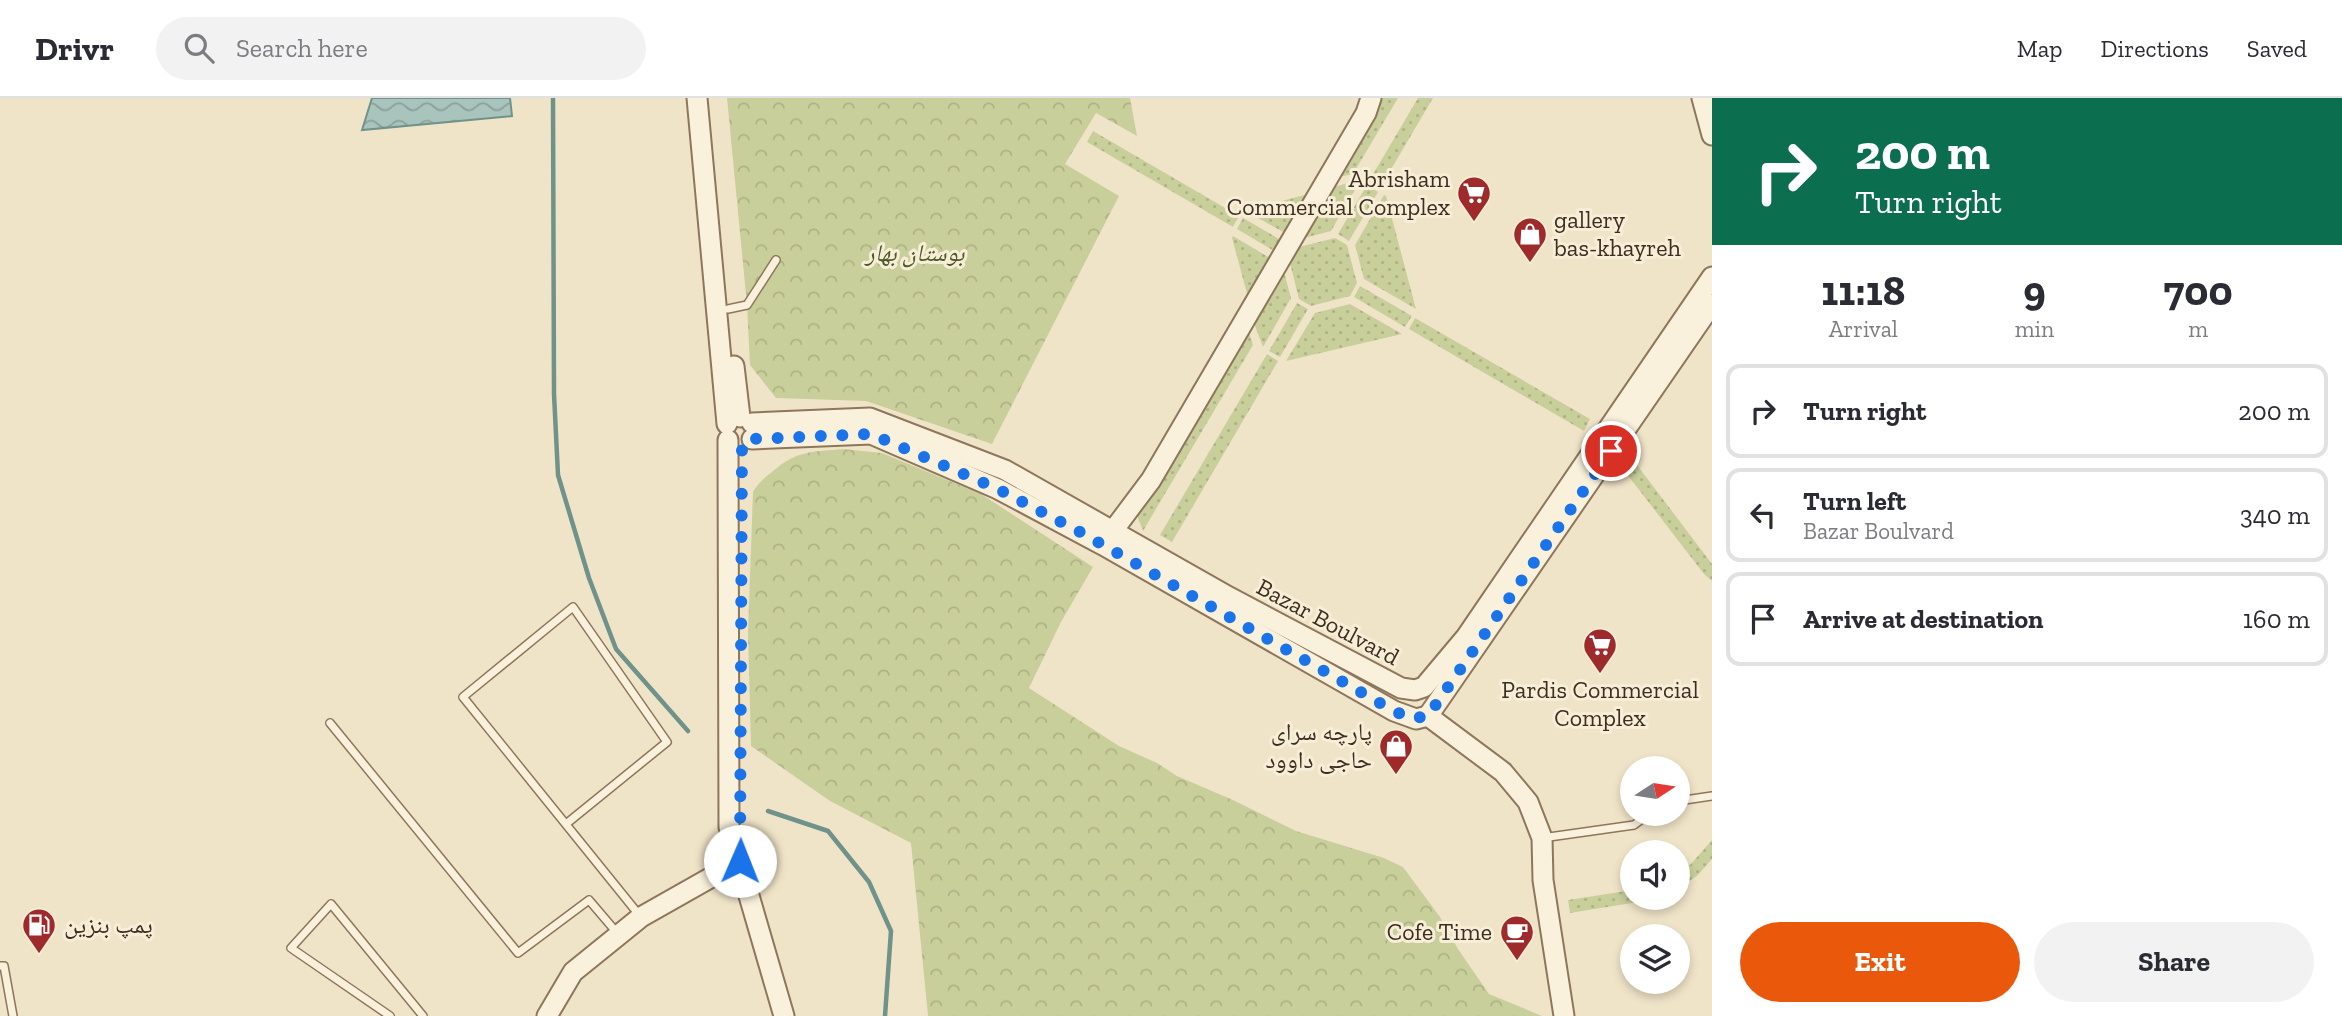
<!DOCTYPE html>
<html lang="en">
<head>
<meta charset="utf-8">
<style>
	:root { --surface:#fff; --page:#f2f2f3; --text:#2b2b33; --muted:#7c7c81; --line:#e1e1e2; --accent:#ea580c }
	body { margin:0; font-family:"Zilla Slab","Noto Naskh Arabic",serif; background:var(--page); color:var(--text); height:100vh; display:flex; flex-direction:column; font-size:26px; white-space:nowrap }
	* { box-sizing:border-box; margin:0 }
	p { font-size:23px; color:var(--muted) }
	.icon { flex:none; width:38px; height:38px; fill:none; stroke:currentColor; stroke-width:2; stroke-linecap:round; stroke-linejoin:round }
	.map { position:relative; flex:1; overflow:hidden }
	.details { display:flex; flex-direction:column; background:var(--surface); width:630px }
	.details>* { flex:none }
	.banner { background:#0b6e4f; color:#fff; overflow:hidden }
	.needle { width:46px; rotate:78deg }
	.tools { position:absolute; left:1620px; top:658px; display:grid; gap:14px }
	.tools a { display:grid; place-items:center; width:70px; height:70px; border-radius:50%; background:var(--surface); box-shadow:0 4px 10px #0003; font-size:35px }
	.pin { position:absolute; display:grid; place-items:center; width:60px; height:60px; color:#fff; margin:-30px; border:4px solid #fff; border-radius:50%; box-shadow:0 2px 7px #0007 }
	.me { position:absolute; width:77px; margin:-38px; rotate:1deg; stroke-linejoin:round; filter:drop-shadow(0 0 5px #0008) }
	.turn { display:flex; align-items:center; gap:24px; height:147px; padding:0 28px; font-size:32px }
	.turn .icon { width:91px; height:91px; stroke-width:2.5 }
	.turn b { display:block; font-size:49px; line-height:60px }
	.eta { display:flex; justify-content:space-evenly; align-items:center; height:119px; text-align:center }
	.eta b { font-size:42px; font-weight:800; line-height:49px }
	.primary-button { display:flex; gap:14px; margin-top:auto; padding:14px 28px }
	.primary-button a { flex:1; height:80px; border-radius:42px; background:var(--accent); color:#fff; font-size:28px; font-weight:800; line-height:80px; text-align:center }
	.primary-button a+a { background:var(--page); color:var(--text) }
	ul { padding:0; list-style:none }
	li { display:flex; align-items:center; gap:21px; height:94px; margin:0 14px 10px; padding:0 14px; border:4px solid var(--line); border-radius:14px }
	li div { flex:1 }
	li b { display:block; font-size:26px }
	li em { font-style:normal }
	header { display:flex; align-items:center; gap:42px; box-sizing:border-box; height:98px; padding:0 35px; background:var(--surface); border-bottom:2px solid var(--line) }
	header strong { font-size:33px }
	nav { display:flex; gap:38px; margin-inline-start:auto; font-size:24px }
	.search { width:490px; height:63px; background:var(--page); display:flex; align-items:center; gap:18px; box-sizing:border-box; padding:0 24px; border-radius:38px; color:var(--muted); font-size:26px }
	main { display:flex; flex:1; min-height:0 }
	.map>svg:first-child { display:block }
</style>
</head>
<body>
<header>
<strong>Drivr</strong>
<div class="search"><svg class="icon" aria-label="search" viewBox="0 0 24 24"><circle cx="10" cy="10" r="6"/><path d="M15 15l6 6"/></svg>Search here</div>
<nav><a>Map</a><a>Directions</a><a>Saved</a></nav>
</header>
<main>
<div class="map">
<svg width="1712" height="918" viewBox="0 0 1712 918">
	<defs>
		<pattern id="grass-dots" width="8" height="8" patternUnits="userSpaceOnUse" patternTransform="scale(1.75)"><rect width="8" height="8" fill="#c9cf9b"/><path d="M2 2h.1M6 6h.1" fill="none" stroke="#aeb285" stroke-width="1.8" stroke-linecap="round"/></pattern>
		<pattern id="park-crowns" width="20" height="18" patternUnits="userSpaceOnUse" patternTransform="scale(1.75)"><rect width="20" height="18" fill="#c9cf9b"/><path d="M2 6a3 3 0 1 1 6 0M12 15a3 3 0 1 1 6 0" fill="none" stroke="#aeb285"/></pattern>
		<pattern id="water-waves" width="16" height="10" patternUnits="userSpaceOnUse" patternTransform="scale(1.75)"><rect width="16" height="10" fill="#a9c4bc"/><path d="M0 5q4-4 8 0t8 0" fill="none" stroke="#8ba098"/></pattern>
	</defs>
	<rect width="100%" height="100%" fill="#f0e4c8"/>
	<g fill="url(#grass-dots)">
		<path d="M 1381,0 L 1398,0 L 1353,76 L 1339,79 L 1375,19 Z"/>
		<path d="M 1418,0 L 1433,0 L 1380,90 L 1369,83 Z"/>
		<path d="M 1093,33 L 1239,118 L 1233,129 L 1087,44 Z"/>
		<path d="M 1358,82 L 1360,83 L 1331,133 L 1304,140 L 1334,89 Z"/>
		<path d="M 1367,87 L 1378,94 L 1349,143 L 1338,136 Z"/>
		<path d="M 1308,96 L 1285,135 L 1247,114 L 1248,112 Z"/>
		<path d="M 1384,97 L 1386,98 L 1416,211 L 1364,181 L 1355,147 Z"/>
		<path d="M 1243,120 L 1281,142 L 1274,153 L 1237,131 Z"/>
		<path d="M 1233,138 L 1270,160 L 1248,199 L 1232,140 Z"/>
		<path d="M 1335,140 L 1347,147 L 1357,185 L 1350,198 L 1311,208 L 1299,201 L 1290,165 L 1299,149 Z"/>
		<path d="M 1284,174 L 1291,200 L 1263,249 L 1254,225 Z"/>
		<path d="M 1360,188 L 1412,218 L 1405,229 L 1354,199 Z"/>
		<path d="M 1297,205 L 1308,211 L 1280,259 L 1269,253 Z"/>
		<path d="M 1350,206 L 1402,236 L 1286,263 L 1315,215 Z"/>
		<path d="M 1415,220 L 1590,321 L 1584,333 L 1409,231 Z"/>
		<path d="M 1249,234 L 1253,247 L 1143,433 L 1136,415 L 1159,388 Z"/>
		<path d="M 1267,256 L 1278,263 L 1172,444 L 1160,437 Z"/>
		<path d="M 1634,363 L 1712,466 L 1712,483 L 1704,476 L 1623,371 Z"/>
		<path d="M 1712,742 L 1712,761 L 1698,777 L 1678,791 L 1678,775 L 1690,767 Z"/>
		<path d="M 1633,792 L 1633,800 L 1663,800 L 1570,815 L 1568,802 Z"/>
	</g>
	<g fill="url(#park-crowns)">
		<path d="M 727,0 L 1130,0 L 1137,38 L 1096,15 L 1065,66 L 1119,98 L 992,346 L 866,303 L 776,300 L 750,267 L 747,207 Z"/>
		<path d="M 843,351 L 882,355 L 981,396 L 1093,469 L 1061,524 L 1029,590 L 1119,648 L 1157,665 L 1177,678 L 1233,702 L 1296,733 L 1384,760 L 1403,769 L 1440,819 L 1458,851 L 1489,896 L 1542,918 L 928,918 L 911,745 L 830,703 L 751,648 L 748,534 L 753,394 C 758,385 764,380 772,374 C 797,352 812,354 843,351 Z"/>
	</g>
	<path fill="url(#water-waves)" stroke="#6f938a" stroke-width="2" d="M 372,0 L 510,0 L 512,18 L 362,32 Z"/>
	<g fill="none" stroke-linecap="round" stroke-linejoin="round">
		<g stroke="#6f938a" stroke-width="4.5">
			<path d="M 553,0 L 554,296 L 558,377 L 589,480 L 616,551 L 688,633"/>
			<path d="M 768,713 L 828,733 L 869,784 L 891,833 L 885,918"/>
		</g>
		<g stroke="#8d765c" stroke-width="10">
			<g id="service">
				<path d="M 728,211 L 747,207 L 776,162"/>
				<path d="M 330,625 L 518,855 L 589,802 L 618,836"/>
				<path d="M 1678,703 L 1712,698"/>
				<path d="M 566,726 L 667,644 L 573,509 L 463,599 L 640,818"/>
				<path d="M 1542,740 L 1634,727 L 1649,716"/>
				<path d="M 0,868 L 4,868 L 13,918"/>
				<path d="M 390,918 L 291,850 L 331,806 L 423,918"/>
			</g>
		</g>
		<g stroke="#8d765c" stroke-width="23">
			<g id="tertiary">
				<path d="M 697,0 L 727,326"/>
				<path d="M 1702,0 L 1712,37"/>
				<path d="M 734,268 L 740,319"/>
				<path d="M 752,325 L 870,320 L 1005,372 L 1229,499 L 1401,590 L 1415,592 L 1424,589 L 1466,539 L 1712,179"/>
				<path d="M 752,341 L 871,336 L 998,391 L 1103,447 L 1394,613 L 1416,621 L 1428,618"/>
				<path d="M 728,342 L 729,729 L 784,918"/>
				<path d="M 1112,434 L 1151,382 L 1366,15 L 1371,0"/>
				<path d="M 1428,618 L 1712,206"/>
				<path d="M 1428,618 L 1503,674 L 1528,704 L 1542,740 L 1543,782 L 1564,918"/>
				<path d="M 547,918 L 573,874 L 641,819 L 740,763"/>
			</g>
		</g>
		<use href="#service" stroke="#faf1dc" stroke-width="7"/>
		<use href="#tertiary" stroke="#faf1dc" stroke-width="19"/>
	</g>
	<g fill="none" stroke-linecap="round" stroke-linejoin="round">
		<path stroke="#1a73e8" stroke-width="12" stroke-dasharray="0 21.6" d="M 740,763 L 742,347 L 746,346 L 752,341 L 871,336 L 998,391 L 1082,435 L 1394,613 C 1407,619 1414,621 1428,618 L 1611,353"/>
	</g>
	<defs>
		<g id="supermarket-pin" transform="scale(1.75)"><path d="M0 17L-7.5 6A9.5 9.5 0 1 1 7.5 6Z" fill="#9e2a2b" stroke="#f7eed8"/><path d="M-6-5.5h2.5l.6 2H6L4.5 2H-2.5L-4.4-4H-6ZM-1.5 3.2a1.3 1.3 0 1 0 .1 0ZM3 3.2a1.3 1.3 0 1 0 .1 0Z" fill="#fff"/></g>
		<g id="shop-pin" transform="scale(1.75)"><path d="M0 17L-7.5 6A9.5 9.5 0 1 1 7.5 6Z" fill="#9e2a2b" stroke="#f7eed8"/><path d="M-5-2.5h2.3a2.7 3.5 0 0 1 5.4 0H5L5.5 6h-11ZM-1.5-2.5h3a1.5 2.3 0 0 0-3 0Z" fill="#fff"/></g>
		<g id="fuel-pin" transform="scale(1.75)"><path d="M0 17L-7.5 6A9.5 9.5 0 1 1 7.5 6Z" fill="#9e2a2b" stroke="#f7eed8"/><path d="M-5.5-6h7V0h2V4h1.3V-2.5L3-4.5l.8-.8L6-3V5H2.5V1h-1V6h-7ZM-4.2-4.7v3.2H.2V-4.7Z" fill="#fff"/></g>
		<g id="cafe-pin" transform="scale(1.75)"><path d="M0 17L-7.5 6A9.5 9.5 0 1 1 7.5 6Z" fill="#9e2a2b" stroke="#f7eed8"/><path d="M-5.5-4.5H6V0H3Q3 3.5 0 3.5H-2.5Q-5.5 3.5-5.5 0ZM3-3.2v2h1.7v-2ZM-6 4.5H4V6H-6Z" fill="#fff"/></g>
	</defs>
	<g fill-rule="evenodd">
		<use href="#supermarket-pin" x="1474" y="95"/>
		<use href="#shop-pin" x="1530" y="136"/>
		<use href="#supermarket-pin" x="1600" y="547"/>
		<use href="#shop-pin" x="1396" y="648"/>
		<use href="#fuel-pin" x="39" y="827"/>
		<use href="#cafe-pin" x="1517" y="834"/>
	</g>
	<g text-anchor="middle" stroke-width="6" stroke-linejoin="round" paint-order="stroke">
		<g font-size="24" fill="#3d2e20" stroke="#f7eed8" text-anchor="end">
			<text x="1450" y="89">Abrisham<tspan x="1450" dy="28">Commercial Complex</tspan></text>
			<text x="1554" y="130" text-anchor="start">gallery<tspan x="1554" dy="28">bas-khayreh</tspan></text>
			<text x="1600" y="600" text-anchor="middle">Pardis Commercial<tspan x="1600" dy="28">Complex</tspan></text>
			<text x="1372" y="642">پارچه سرای<tspan x="1372" dy="28">حاجی داوود</tspan></text>
			<text x="64" y="835" text-anchor="start">پمپ بنزین</text>
			<text x="1492" y="842">Cofe Time</text>
		</g>
		<g font-size="24" font-style="italic" fill="#4d5a26" stroke="#f7eed8">
			<text x="915" y="163">بوستان بهار</text>
		</g>
		<g font-size="24" fill="#3d2e20" stroke="#f7eed8">
			<text transform="translate(1328 524) rotate(28)" y="8">Bazar Boulvard</text>
		</g>
	</g>
</svg>
<div class="tools">
<a><svg class="needle" viewBox="-14 -14 28 28"><path d="M0-13l5 13h-10z" fill="#e53935"/><path d="M0 13l5-13h-10z" fill="#7c7c81"/></svg></a>
<a><svg class="icon" aria-label="sound" viewBox="0 0 24 24"><path d="M4 9h4l5-4v14l-5-4H4zM17 9q2 3 0 6"/></svg></a>
<a><svg class="icon" aria-label="layers" viewBox="0 0 24 24"><path d="M12 4l9 5-9 5-9-5zM3 14l9 5 9-5"/></svg></a>
</div>
<div class="pin" style="left:1611px;top:353px;background:#d93025"><svg class="icon" aria-label="arrive" viewBox="0 0 24 24"><path d="M6 21V4h12l-3 4 3 4H6"/></svg></div>
<svg class="me" style="left:740px;top:763px" viewBox="-20 -20 40 40"><circle r="19" fill="#fff"/><path d="M0-13L10 11 0 6-10 11z" fill="#1a73e8"/></svg>
</div>
<section class="details">
<div class="banner">
<div class="turn"><svg class="icon" aria-label="right" viewBox="0 0 24 24"><path d="M7 20v-9h11M14 6l5 5-5 5"/></svg><div><b>200 m</b>Turn right</div></div>
</div>
<div class="eta">
<div><b>11:18</b><p>Arrival</p></div>
<div><b>9</b><p>min</p></div>
<div><b>700</b><p>m</p></div>
</div>
<ul>
<li><svg class="icon" aria-label="right" viewBox="0 0 24 24"><path d="M7 20v-9h11M14 6l5 5-5 5"/></svg><div><b>Turn right</b></div><em>200 m</em></li>
<li><svg class="icon" aria-label="left" viewBox="0 0 24 24"><path d="M17 20v-9H6M10 6l-5 5 5 5"/></svg><div><b>Turn left</b><p>Bazar Boulvard</p></div><em>340 m</em></li>
<li><svg class="icon" aria-label="arrive" viewBox="0 0 24 24"><path d="M6 21V4h12l-3 4 3 4H6"/></svg><div><b>Arrive at destination</b></div><em>160 m</em></li>
</ul>
<div class="primary-button"><a>Exit</a><a>Share</a></div>
</section>
</main>
</body>
</html>
